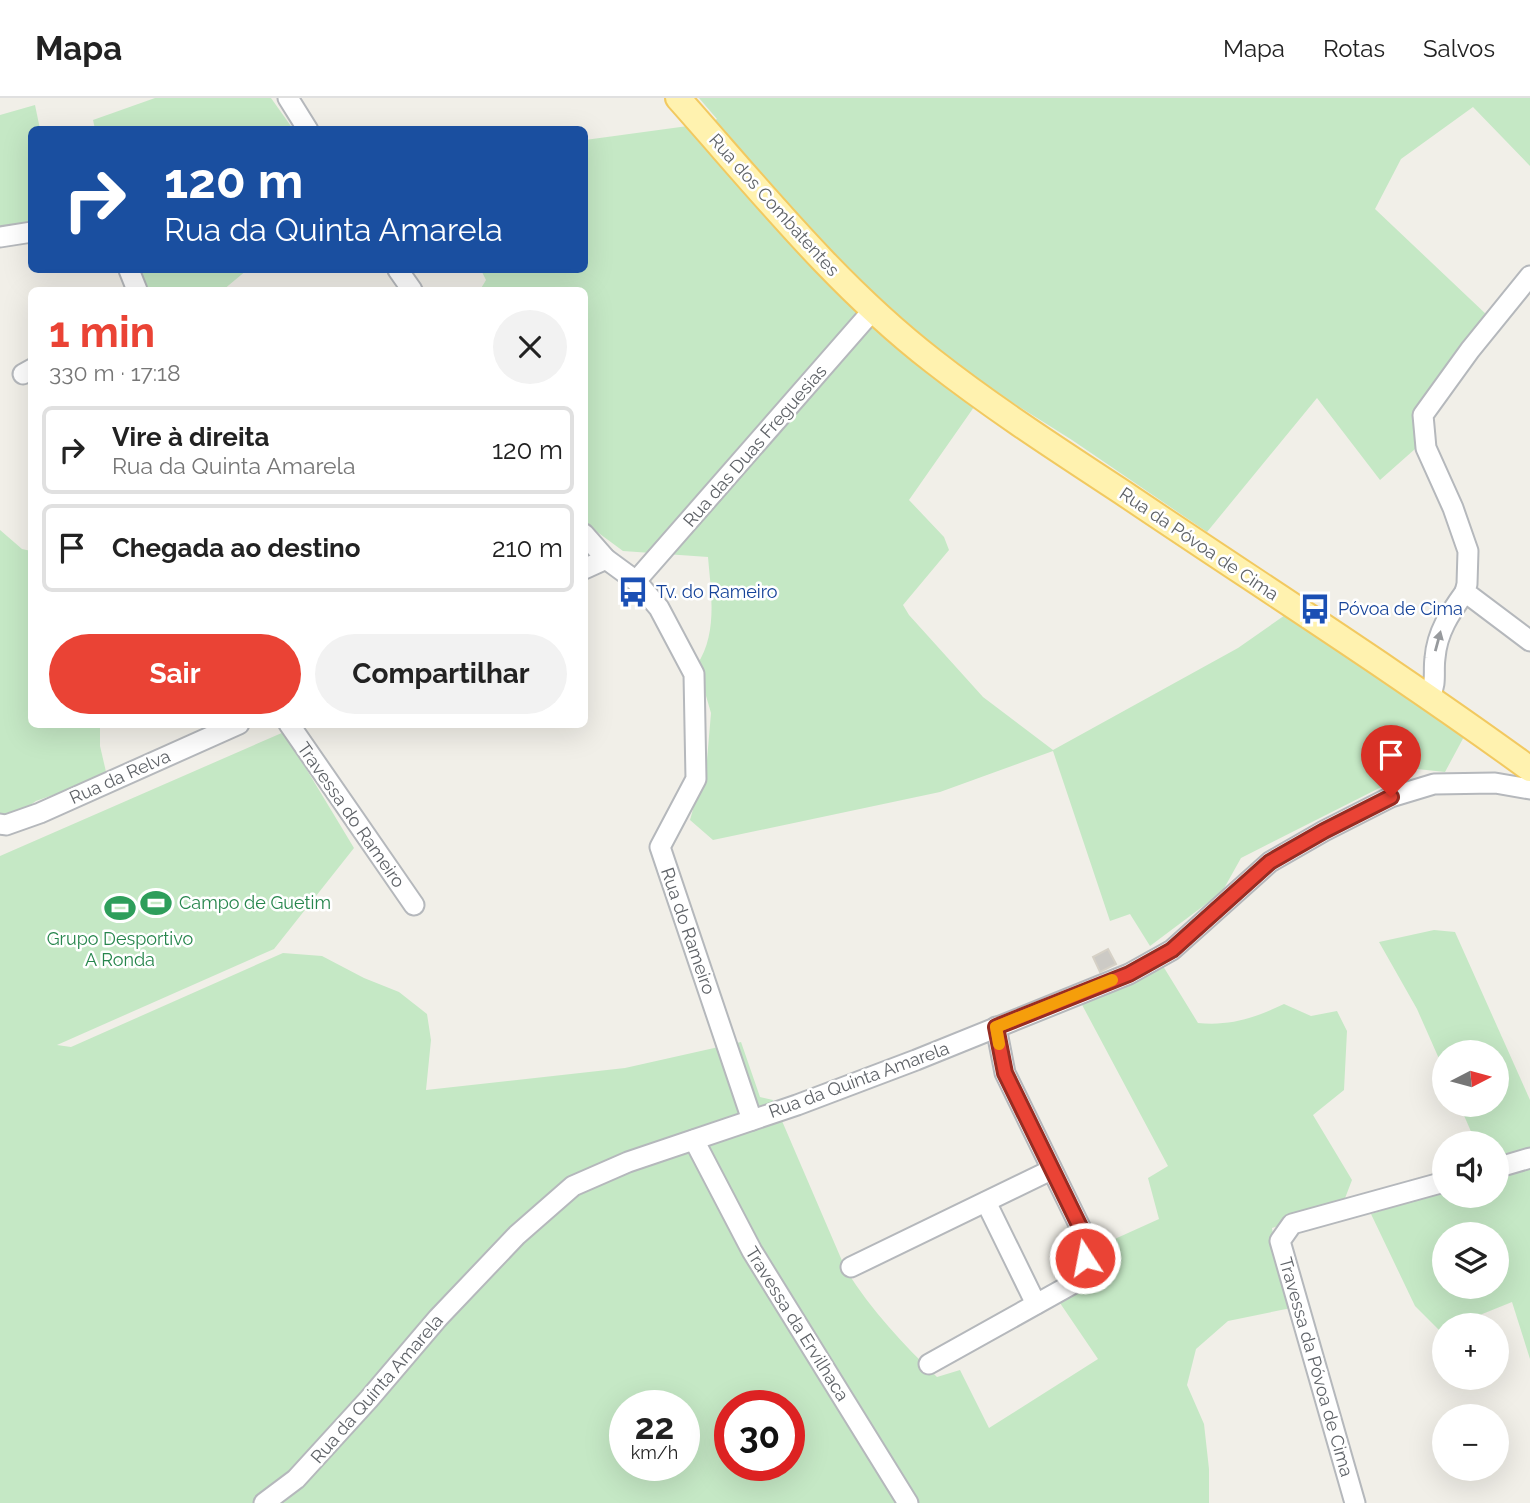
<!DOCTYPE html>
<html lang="pt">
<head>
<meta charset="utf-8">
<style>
	:root { --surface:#fff; --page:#f2f2f2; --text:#222; --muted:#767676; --line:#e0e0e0; --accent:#ea4335 }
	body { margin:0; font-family:Raleway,sans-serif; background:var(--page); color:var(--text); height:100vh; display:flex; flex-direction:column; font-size:26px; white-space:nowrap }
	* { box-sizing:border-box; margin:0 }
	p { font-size:23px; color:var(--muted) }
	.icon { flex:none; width:38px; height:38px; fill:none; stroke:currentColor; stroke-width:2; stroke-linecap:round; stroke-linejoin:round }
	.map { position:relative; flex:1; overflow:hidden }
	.sheet { position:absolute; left:28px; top:189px; width:560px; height:441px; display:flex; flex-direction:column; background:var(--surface); border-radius:10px; box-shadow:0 7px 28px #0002 }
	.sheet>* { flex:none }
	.guide { position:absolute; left:28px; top:28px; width:560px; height:147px; border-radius:10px; box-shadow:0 7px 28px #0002; background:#1a4fa0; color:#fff; overflow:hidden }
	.needle { width:46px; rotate:84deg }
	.buttons { position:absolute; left:1432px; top:942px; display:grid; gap:14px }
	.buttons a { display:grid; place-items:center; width:77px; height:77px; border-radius:50%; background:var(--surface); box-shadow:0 7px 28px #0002; font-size:35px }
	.speed { position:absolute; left:609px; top:1292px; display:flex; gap:14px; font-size:35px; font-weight:700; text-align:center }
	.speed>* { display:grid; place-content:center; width:91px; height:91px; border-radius:50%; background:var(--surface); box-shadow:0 7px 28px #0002; line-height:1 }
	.speed small { font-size:18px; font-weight:400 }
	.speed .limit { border:10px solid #d22; background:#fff; color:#111 }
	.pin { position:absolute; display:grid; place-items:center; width:60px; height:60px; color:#fff; margin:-72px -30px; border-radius:50% 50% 50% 0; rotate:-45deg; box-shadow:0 0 7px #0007 }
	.pin .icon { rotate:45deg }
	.me { position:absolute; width:77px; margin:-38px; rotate:349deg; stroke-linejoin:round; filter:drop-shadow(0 0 5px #0008) }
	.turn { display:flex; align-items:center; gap:24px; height:147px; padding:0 21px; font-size:32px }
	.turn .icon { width:91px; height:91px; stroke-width:2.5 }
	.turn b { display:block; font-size:49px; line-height:60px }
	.round { display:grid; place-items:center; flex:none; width:74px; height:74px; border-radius:37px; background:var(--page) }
	.head { display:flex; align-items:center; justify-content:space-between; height:119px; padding:0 21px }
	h1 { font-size:42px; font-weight:700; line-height:52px; color:var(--accent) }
	.cta { display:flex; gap:14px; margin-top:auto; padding:14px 21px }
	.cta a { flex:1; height:80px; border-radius:42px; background:var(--accent); color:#fff; font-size:28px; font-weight:700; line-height:80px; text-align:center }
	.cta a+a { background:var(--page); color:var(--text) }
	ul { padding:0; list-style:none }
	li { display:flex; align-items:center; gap:21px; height:88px; margin:0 14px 10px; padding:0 7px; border:4px solid var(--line); border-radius:10px }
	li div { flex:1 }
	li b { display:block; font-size:26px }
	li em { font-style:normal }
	header { display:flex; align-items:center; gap:42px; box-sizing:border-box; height:98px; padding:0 35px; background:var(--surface); border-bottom:2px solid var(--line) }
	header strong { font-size:33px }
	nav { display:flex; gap:38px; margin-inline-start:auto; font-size:24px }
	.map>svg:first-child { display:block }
</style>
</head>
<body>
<header>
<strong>Mapa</strong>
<nav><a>Mapa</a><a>Rotas</a><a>Salvos</a></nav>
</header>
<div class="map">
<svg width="1530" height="1405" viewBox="0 0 1530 1405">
	<rect width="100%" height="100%" fill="#f1efe8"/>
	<g fill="#c5e8c5" fill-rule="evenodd">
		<path d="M 155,0 L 271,0 L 293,31 L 95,31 L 93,22 Z"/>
		<path d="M 699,0 L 1530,0 L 1530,68 L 1473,9 L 1401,61 L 1375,111 L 1488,218 L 1418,332 L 1415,351 L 1380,382 L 1317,300 L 1207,434 L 1072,342 L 988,289 L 909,402 L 944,439 L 949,452 L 903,507 L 909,517 L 983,599 L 1053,652 L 1238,550 L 1288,515 L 1466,635 L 1445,674 L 1417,671 L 1241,760 L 1222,794 L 1150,848 L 1130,816 L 1110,823 L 1053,653 L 940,694 L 713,742 L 690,722 L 707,662 L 711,615 L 697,567 C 718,535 711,495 708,459 L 623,453 L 585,425 L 584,192 L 480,192 L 486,182 L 481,172 L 584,172 L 585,42 L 710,25 L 717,21 Z"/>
		<path d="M 35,7 L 40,31 L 32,32 L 31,124 L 0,128 L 0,17 Z"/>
		<path d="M 134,172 L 247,172 L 223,192 L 144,192 Z"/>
		<path d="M 0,432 L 22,451 L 31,453 L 32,626 L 100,627 L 100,648 L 107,678 L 36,703 L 0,728 Z"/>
		<path d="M 284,634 L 354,750 L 274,851 L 57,947 L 71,949 L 283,855 L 322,858 L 364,880 L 399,894 L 427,916 L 431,942 L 426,992 L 625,970 L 741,944 L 760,999 L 773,1002 L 846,1172 C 872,1213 903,1246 937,1279 L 960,1272 L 989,1330 L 1098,1261 L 1060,1205 L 1081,1190 L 1097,1174 L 1097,1149 L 1159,1121 L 1148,1080 L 1168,1068 L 1080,903 L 1163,868 L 1198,925 C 1231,928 1254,920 1284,906 L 1311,918 L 1337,913 L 1347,933 L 1344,992 L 1313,1017 L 1352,1082 L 1342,1108 L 1272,1130 L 1277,1161 L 1296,1209 L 1228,1223 L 1196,1251 L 1187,1287 L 1204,1326 L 1209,1371 L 1209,1405 L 0,1405 L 0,758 ZM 625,1307 L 684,1307 L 684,1367 L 625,1367 ZM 730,1307 L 789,1307 L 789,1367 L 730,1367 Z"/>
		<path d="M 1434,832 L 1455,834 L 1530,1002 L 1530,1261 L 1512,1204 L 1455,1227 L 1444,1227 L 1444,1231 L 1440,1233 L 1415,1208 L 1371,1116 L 1444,1093 L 1444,1097 L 1496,1097 L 1496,1045 L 1476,1045 L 1459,1006 L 1496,1006 L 1496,954 L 1444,954 L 1444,972 L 1417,911 L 1379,844 ZM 1444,1136 L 1496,1136 L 1496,1188 L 1444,1188 Z"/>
	</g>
	<path fill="#cccac5" stroke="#d6d1c6" stroke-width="2" d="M 1108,851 L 1116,866 L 1100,874 L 1093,859 Z"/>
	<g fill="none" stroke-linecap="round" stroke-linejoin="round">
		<g stroke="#b5b8bc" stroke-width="23">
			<g id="minor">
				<path d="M 288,0 L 308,32"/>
				<path d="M 0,139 L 32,134"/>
				<path d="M 129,172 L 137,192"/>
				<path d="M 398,172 L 412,192"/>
				<path d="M 1530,178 L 1470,252 L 1423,317 L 1426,350 L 1453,410 L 1468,453 L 1467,486 L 1465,494 L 1530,543"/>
				<path d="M 23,276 L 32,271"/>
				<path d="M 584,436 L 606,461 L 636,483 L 659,510 L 694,576 L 696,681 L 660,749 L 752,1022"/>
				<path d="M 584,471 L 606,461"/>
				<path d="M 636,483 L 873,212"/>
				<path d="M 1430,598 C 1437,585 1433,574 1435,560 C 1437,534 1450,515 1465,494"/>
				<path d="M 289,626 L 414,807"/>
				<path d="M 0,726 L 6,727 L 40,715 L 239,626"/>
				<path d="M 694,1042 L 752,1153 L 908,1405"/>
				<path d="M 1496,1070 L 1530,1060"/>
				<path d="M 986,1104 L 1036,1206"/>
				<path d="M 851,1169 L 1051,1072"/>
				<path d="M 929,1266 L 1085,1179 L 1086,1141 L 1005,975 L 996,929"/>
				<path d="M 264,1405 L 296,1381 L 369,1301 L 438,1220 L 517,1137 L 573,1088 L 628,1064 L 797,1007 L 916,962 L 1129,876 L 1172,852 L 1270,764 L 1324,733 L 1391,699 L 1434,686 L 1495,685 L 1530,691"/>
				<path d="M 1355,1405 L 1280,1143 L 1292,1126 L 1444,1084"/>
			</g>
		</g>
		<g stroke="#f2c960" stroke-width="28">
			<path id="major" d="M 678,0 C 759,91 836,188 933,263 C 993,310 1058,352 1122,394 C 1258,486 1397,574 1530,671"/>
		</g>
		<use href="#minor" stroke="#fff" stroke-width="19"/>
		<use href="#major" stroke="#fff2af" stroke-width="24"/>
	</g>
	<defs><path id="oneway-solid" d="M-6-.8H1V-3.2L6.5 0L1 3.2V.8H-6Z" transform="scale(1.75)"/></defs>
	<use fill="#979a9d" href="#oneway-solid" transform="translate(1438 543) rotate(-75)"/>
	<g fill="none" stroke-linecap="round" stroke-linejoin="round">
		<g stroke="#982c22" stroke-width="18">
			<path id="route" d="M 1085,1160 L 1086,1141 L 1005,975 L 996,929 L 1129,876 L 1172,852 L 1270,764 L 1324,733 L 1391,699"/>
		</g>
		<use href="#route" stroke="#ea4335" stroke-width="12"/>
		<path stroke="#f59e0b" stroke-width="12" d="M 999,946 L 996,929 L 1112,882"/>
	</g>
	<defs>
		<g id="bus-bare" transform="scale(2.415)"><path d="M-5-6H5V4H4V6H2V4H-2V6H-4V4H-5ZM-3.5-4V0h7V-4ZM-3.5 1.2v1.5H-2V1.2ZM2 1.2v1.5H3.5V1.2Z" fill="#1a4fb4" stroke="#fff" stroke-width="2.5" paint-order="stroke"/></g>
		<g id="stadium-bare" transform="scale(2.415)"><path d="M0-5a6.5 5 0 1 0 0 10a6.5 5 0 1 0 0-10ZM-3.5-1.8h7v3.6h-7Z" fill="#2e9e5b" stroke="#fff" stroke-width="2.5" paint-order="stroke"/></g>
	</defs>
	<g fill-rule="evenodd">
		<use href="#bus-bare" x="633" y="494"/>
		<use href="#bus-bare" x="1315" y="511"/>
		<use href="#stadium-bare" x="156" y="805"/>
		<use href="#stadium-bare" x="120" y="810"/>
	</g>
	<g text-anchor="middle" stroke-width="5" stroke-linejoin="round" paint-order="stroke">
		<g font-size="18" fill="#5f6368" stroke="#fff">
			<text transform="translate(774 107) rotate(48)" y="6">Rua dos Combatentes</text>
			<text transform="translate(755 348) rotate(-49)" y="6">Rua das Duas Freguesias</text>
			<text transform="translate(1199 446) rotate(34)" y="6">Rua da Póvoa de Cima</text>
			<text transform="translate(120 679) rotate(-24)" y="6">Rua da Relva</text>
			<text transform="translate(351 717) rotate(55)" y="6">Travessa do Rameiro</text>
			<text transform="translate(688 833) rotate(71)" y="6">Rua do Rameiro</text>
			<text transform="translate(859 982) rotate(-20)" y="6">Rua da Quinta Amarela</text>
			<text transform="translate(797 1226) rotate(58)" y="6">Travessa da Ervilhaca</text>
			<text transform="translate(1316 1269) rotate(74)" y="6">Travessa da Póvoa de Cima</text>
			<text transform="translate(377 1291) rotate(-49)" y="6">Rua da Quinta Amarela</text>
		</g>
		<g font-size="18" fill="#164399" stroke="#fff" text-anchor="start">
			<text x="656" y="500">Tv. do Rameiro</text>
			<text x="1338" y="517">Póvoa de Cima</text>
		</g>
		<g font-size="18" fill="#27864d" stroke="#fff" text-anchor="start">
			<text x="179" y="811">Campo de Guetim</text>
			<text x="120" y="847" text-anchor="middle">Grupo Desportivo<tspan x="120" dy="21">A Ronda</tspan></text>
		</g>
	</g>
</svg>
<div class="buttons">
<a><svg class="needle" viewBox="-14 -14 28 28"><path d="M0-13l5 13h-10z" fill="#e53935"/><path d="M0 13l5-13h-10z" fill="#767676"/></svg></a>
<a><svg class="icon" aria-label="sound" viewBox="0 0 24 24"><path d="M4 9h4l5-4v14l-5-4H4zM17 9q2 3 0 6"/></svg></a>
<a><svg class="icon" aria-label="layers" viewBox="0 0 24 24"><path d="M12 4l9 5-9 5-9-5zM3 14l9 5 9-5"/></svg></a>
<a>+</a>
<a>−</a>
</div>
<div class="speed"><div>22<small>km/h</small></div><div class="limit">30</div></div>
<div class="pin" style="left:1391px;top:699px;background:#d93025"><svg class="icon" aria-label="arrive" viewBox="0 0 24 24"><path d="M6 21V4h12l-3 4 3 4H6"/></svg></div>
<svg class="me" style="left:1085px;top:1160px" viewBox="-20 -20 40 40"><circle r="17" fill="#ea4335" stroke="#fff" stroke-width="3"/><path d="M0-11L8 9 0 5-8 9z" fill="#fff"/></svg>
<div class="guide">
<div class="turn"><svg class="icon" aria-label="right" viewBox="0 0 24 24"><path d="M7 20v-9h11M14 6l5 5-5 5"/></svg><div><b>120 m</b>Rua da Quinta Amarela</div></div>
</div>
<section class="sheet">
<div class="head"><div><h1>1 min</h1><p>330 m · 17:18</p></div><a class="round"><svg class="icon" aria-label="close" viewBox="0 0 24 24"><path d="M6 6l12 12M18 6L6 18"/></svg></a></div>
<ul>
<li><svg class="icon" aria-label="right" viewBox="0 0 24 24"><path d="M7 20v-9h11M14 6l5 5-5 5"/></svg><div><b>Vire à direita</b><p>Rua da Quinta Amarela</p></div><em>120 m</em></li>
<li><svg class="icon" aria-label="arrive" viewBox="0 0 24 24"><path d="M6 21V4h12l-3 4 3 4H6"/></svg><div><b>Chegada ao destino</b></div><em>210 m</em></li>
</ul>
<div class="cta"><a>Sair</a><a>Compartilhar</a></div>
</section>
</div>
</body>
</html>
